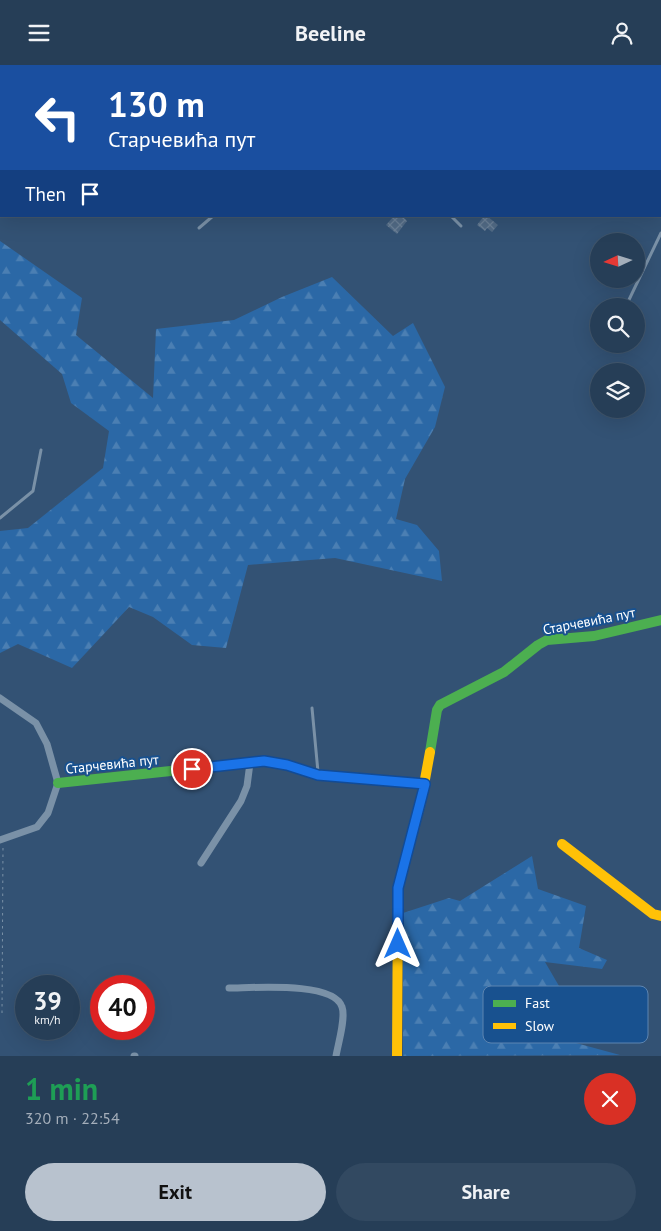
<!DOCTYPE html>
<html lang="en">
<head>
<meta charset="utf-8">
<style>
	:root { --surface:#263e57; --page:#324961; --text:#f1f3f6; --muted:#a4aeba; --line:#42576d; --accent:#b8c2ce }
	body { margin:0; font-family:"PT Sans",sans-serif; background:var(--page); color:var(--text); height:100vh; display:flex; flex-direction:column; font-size:19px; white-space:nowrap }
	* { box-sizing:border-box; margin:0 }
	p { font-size:16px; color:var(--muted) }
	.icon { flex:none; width:28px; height:28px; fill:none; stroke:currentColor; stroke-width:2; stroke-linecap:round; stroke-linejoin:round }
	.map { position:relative; height:991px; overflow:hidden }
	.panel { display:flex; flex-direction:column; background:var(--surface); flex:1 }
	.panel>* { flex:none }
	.guide { position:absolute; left:0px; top:0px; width:661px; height:152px; box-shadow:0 5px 20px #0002,0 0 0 1px var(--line); background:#1a4fa0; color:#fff; overflow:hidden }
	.needle { width:32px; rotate:266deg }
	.fabs { position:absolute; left:590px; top:168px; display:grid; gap:10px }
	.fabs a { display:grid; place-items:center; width:55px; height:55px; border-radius:50%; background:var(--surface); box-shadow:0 5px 20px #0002,0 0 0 1px var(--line); font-size:25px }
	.speed { position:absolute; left:15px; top:910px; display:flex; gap:10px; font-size:25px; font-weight:700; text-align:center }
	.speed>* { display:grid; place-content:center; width:65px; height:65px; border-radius:50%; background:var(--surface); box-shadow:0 5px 20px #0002,0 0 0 1px var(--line); line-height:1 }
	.speed small { font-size:12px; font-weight:400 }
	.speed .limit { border:8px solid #d22; background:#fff; color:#111 }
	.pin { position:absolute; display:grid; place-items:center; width:42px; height:42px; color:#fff; margin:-21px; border:2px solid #fff; border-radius:50%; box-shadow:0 1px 5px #0007 }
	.me { position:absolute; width:55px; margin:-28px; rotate:0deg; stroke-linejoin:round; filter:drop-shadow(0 0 4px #0008) }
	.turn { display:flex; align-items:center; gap:18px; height:105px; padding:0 25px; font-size:22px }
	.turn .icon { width:65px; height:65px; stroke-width:2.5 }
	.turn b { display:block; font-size:35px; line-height:42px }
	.then { display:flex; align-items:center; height:48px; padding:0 25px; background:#0003; gap:10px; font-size:19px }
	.round { display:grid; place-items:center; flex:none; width:52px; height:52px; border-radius:26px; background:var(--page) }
	.head { display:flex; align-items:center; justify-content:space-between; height:85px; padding:0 25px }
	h1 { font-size:30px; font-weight:700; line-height:38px; color:#1e9e55 }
	.button { display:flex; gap:10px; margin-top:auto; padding:10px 25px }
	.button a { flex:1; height:58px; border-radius:30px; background:var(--accent); color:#111; font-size:20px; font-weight:700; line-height:58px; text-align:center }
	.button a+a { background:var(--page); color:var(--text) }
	header { display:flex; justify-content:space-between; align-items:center; height:65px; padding:0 25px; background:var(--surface); font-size:22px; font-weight:700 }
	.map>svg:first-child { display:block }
</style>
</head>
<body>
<header><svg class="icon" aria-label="menu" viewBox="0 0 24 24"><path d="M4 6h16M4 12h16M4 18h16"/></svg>Beeline<svg class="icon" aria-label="person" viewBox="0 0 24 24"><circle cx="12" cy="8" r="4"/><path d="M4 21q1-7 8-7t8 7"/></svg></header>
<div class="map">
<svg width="661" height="991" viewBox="0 0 661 991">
	<defs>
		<pattern id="forest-firs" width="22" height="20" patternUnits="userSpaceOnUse" patternTransform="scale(1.25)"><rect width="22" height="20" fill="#2b68a6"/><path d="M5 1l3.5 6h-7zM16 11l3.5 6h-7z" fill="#4b7fb3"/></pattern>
		<pattern id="building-cross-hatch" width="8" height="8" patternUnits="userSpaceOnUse" patternTransform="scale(1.25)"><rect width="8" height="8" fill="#516a85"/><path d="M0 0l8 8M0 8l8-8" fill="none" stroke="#6b8097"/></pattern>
	</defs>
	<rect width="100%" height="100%" fill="#335274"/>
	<g fill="url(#forest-firs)">
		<path d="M 0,176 L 82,233 L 76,270 L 153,333 L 156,264 L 234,255 L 282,232 L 332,212 L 393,271 L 413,258 L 445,322 L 435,362 L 405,414 L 396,454 L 417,460 L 439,486 L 442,516 L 335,493 L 248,500 L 226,583 L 192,580 L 153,552 L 129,542 L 72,603 L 18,579 L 0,588 L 0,466 L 28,463 L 103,403 L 109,366 L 71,338 L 62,309 L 0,255 Z"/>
		<path d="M 532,791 L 538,824 L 586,841 L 579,883 L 607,895 L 602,904 L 545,897 L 559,921 L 576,978 L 620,990 L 403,991 L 403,848 L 449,833 L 460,836 Z"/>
	</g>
	<g fill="url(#building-cross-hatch)">
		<path d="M 394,151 L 402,151 L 407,156 L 397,169 L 386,160 Z"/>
		<path d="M 484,151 L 487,151 L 498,160 L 492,167 L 487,163 L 485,166 L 477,160 Z"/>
	</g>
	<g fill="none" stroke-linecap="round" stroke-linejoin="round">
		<path stroke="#7a91a7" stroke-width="1" stroke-dasharray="2.5 4" stroke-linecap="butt" d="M 2,948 L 3,782"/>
		<g stroke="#7a91a7" stroke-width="3">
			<path d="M 100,1 L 100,0"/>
			<path d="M 329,1 L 330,0"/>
			<path d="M 451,151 L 461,161"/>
			<path d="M 199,163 L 213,151"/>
			<path d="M 626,241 L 661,168"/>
			<path d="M 0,453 L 33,426 L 41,385"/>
			<path d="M 312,643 L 318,707"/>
		</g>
		<g stroke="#7a91a7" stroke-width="7">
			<path d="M 75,0 L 77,1"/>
			<path d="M 550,0 L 550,1"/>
			<path d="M 615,0 L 617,1"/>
			<path d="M 570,1 L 572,0"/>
			<path d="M 660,33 L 661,33"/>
			<path d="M 0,633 L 36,658 L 47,679 L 58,718 L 48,748 L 37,762 L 0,775"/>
			<path d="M 201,798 L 241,736 L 247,721 L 250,698"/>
			<path d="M 229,923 C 252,923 334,916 342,942 C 346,953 338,979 336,991"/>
			<path d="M 134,991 L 135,991"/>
		</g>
		<g stroke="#4caf50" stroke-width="10">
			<path d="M 430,687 L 437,645 L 440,640 L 504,607 L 538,580 L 547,575 L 594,571 L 661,555"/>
			<path d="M 58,718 L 264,696 L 287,700 L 318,710 L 425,719"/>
		</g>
		<g stroke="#ffc107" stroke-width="10">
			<path d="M 562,779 L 653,849 L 661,851"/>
			<path d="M 397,991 L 398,823 L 421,736 L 430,687"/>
		</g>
	</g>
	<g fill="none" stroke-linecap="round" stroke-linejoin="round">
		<g stroke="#114b97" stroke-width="12">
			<path id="route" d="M 192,704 L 264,696 L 287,700 L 318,710 L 425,719 L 398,823 L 398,879"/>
		</g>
		<use href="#route" stroke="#1a73e8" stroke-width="9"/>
	</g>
	<g text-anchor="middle" stroke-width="4" stroke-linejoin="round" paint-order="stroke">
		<g font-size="14" fill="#fff" stroke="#18518f">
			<text transform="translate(589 556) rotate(-11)" y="5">Старчевића пут</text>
			<text transform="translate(112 699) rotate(-6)" y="5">Старчевића пут</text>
		</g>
	</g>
	<rect x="483" y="921" width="165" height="57" rx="8" fill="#18518f" stroke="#5d85b1" stroke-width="1"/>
	<rect x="493" y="935" width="23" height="7" fill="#4caf50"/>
	<rect x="493" y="958" width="23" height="6" fill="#ffc107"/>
	<g font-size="14" fill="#fff">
		<text x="525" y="943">Fast</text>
		<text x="525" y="966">Slow</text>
	</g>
</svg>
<div class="fabs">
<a><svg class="needle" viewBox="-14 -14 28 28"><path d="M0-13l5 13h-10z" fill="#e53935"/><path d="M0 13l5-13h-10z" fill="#a4aeba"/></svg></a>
<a><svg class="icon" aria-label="search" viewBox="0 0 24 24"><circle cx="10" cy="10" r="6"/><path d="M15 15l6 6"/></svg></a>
<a><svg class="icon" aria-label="layers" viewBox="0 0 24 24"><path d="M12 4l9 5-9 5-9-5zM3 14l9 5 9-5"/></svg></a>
</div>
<div class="speed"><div>39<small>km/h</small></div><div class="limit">40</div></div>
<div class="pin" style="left:192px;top:704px;background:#d93025"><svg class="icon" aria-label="arrive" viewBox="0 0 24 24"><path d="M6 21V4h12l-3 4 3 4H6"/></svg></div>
<svg class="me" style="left:398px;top:879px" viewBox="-20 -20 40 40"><path d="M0-17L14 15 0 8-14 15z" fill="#1a73e8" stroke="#fff" stroke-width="4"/></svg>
<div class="guide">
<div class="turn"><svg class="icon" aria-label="left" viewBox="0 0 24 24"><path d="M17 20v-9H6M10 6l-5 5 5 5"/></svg><div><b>130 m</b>Старчевића пут</div></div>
<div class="then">Then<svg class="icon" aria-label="arrive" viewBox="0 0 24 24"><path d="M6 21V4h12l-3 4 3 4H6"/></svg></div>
</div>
</div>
<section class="panel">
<div class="head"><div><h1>1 min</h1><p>320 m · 22:54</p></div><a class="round" style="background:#d93025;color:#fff"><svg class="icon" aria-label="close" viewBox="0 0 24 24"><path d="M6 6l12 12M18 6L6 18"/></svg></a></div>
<div class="button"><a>Exit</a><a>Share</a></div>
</section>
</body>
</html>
